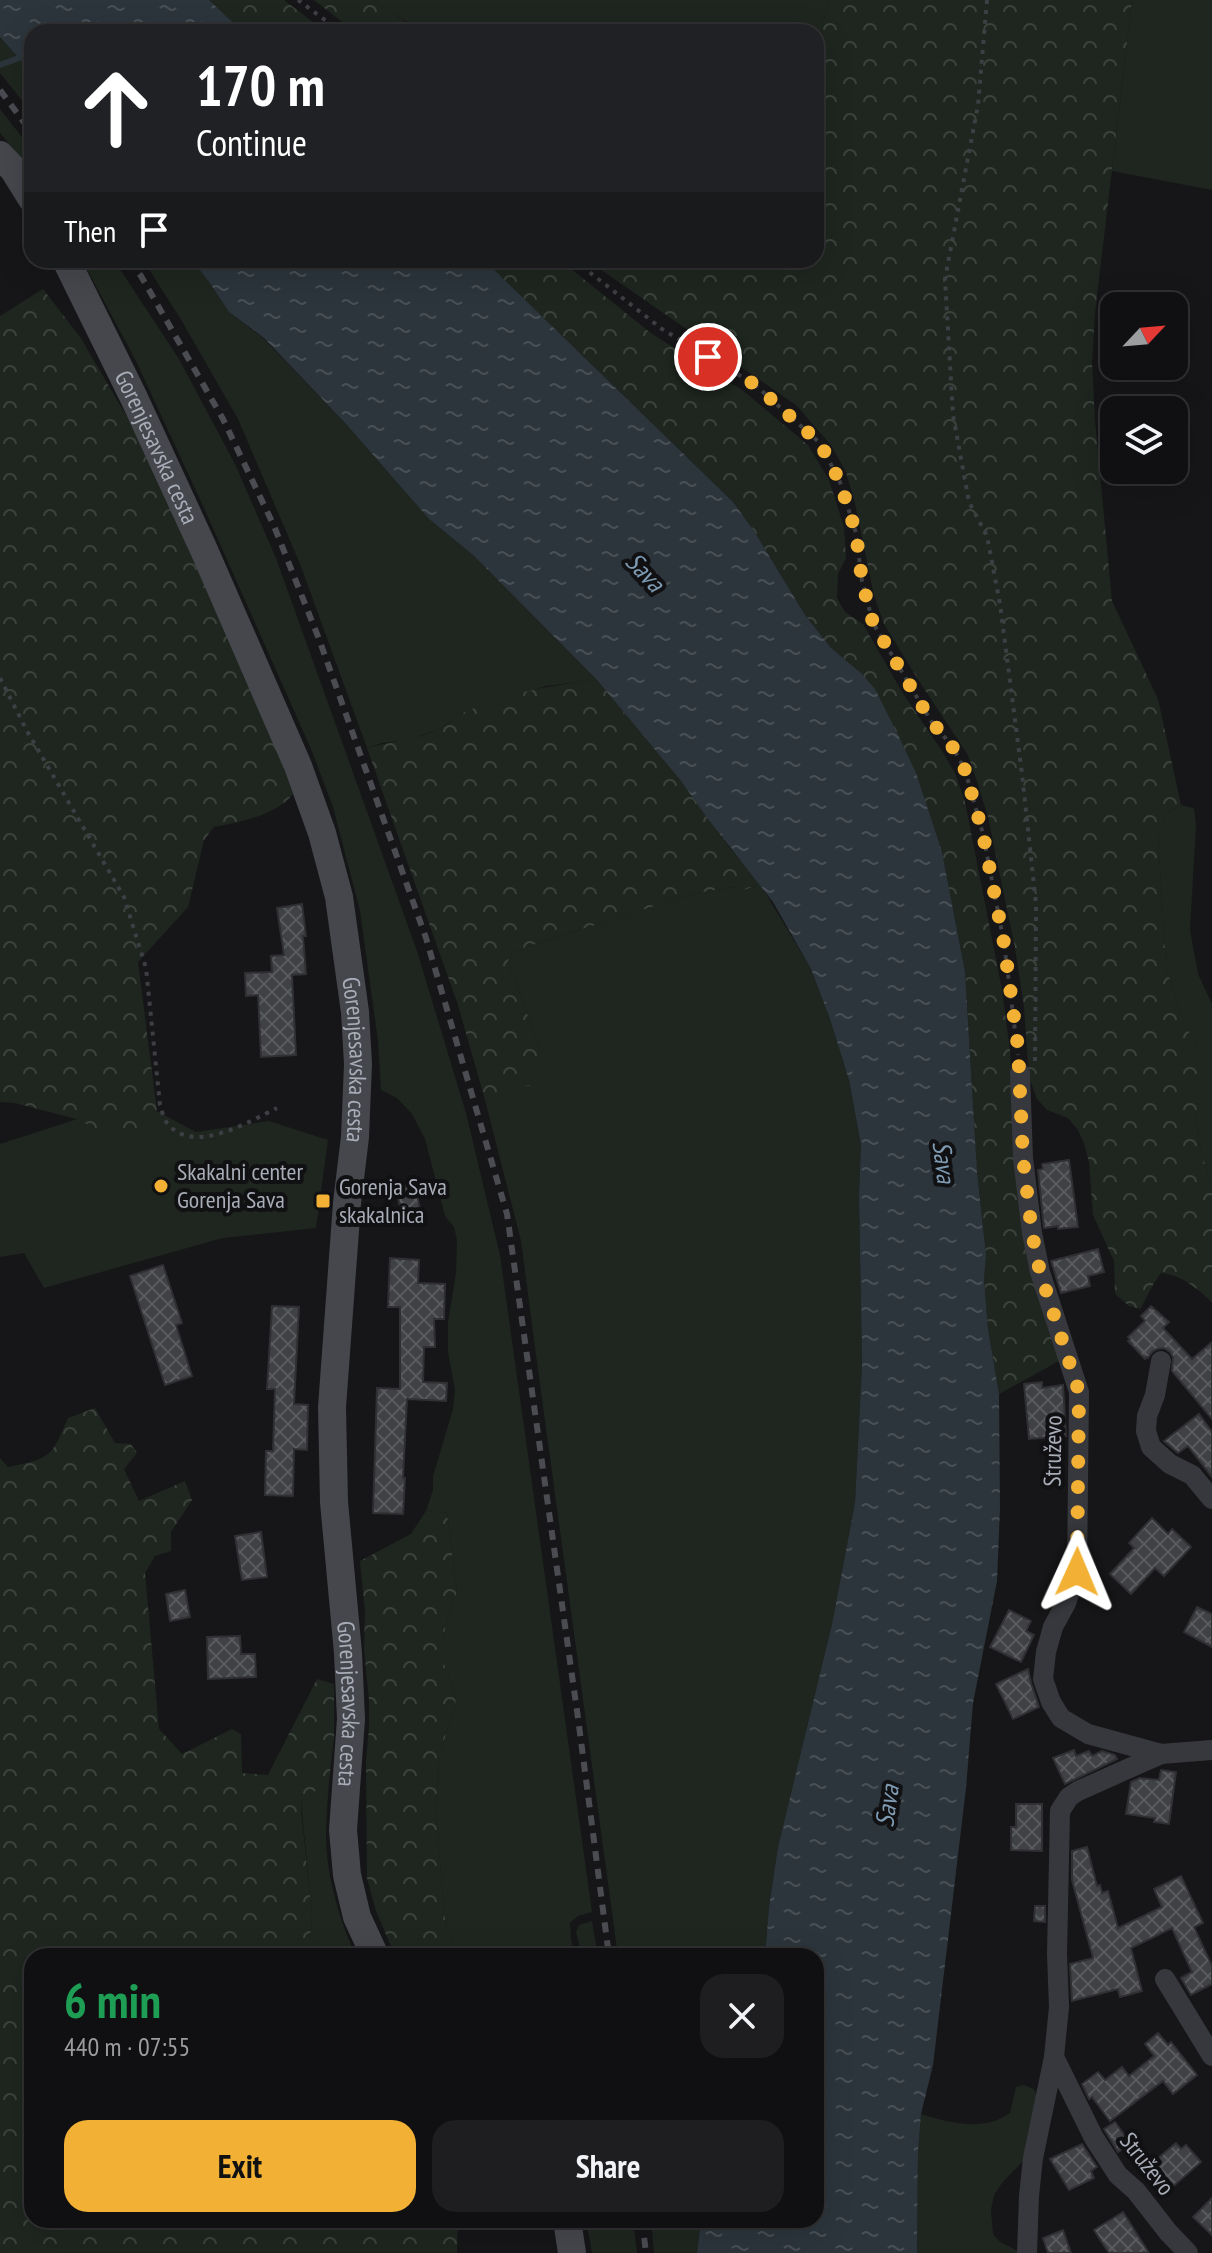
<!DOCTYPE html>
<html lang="en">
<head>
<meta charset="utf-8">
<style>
	:root { --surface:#101012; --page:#1e1e20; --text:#f1f3f6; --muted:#9c9d9f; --line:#303032; --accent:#f2b134 }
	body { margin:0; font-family:"PT Sans Narrow",sans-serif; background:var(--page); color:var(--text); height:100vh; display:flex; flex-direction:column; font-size:30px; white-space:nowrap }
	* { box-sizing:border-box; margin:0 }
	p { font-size:26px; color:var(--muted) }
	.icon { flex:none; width:44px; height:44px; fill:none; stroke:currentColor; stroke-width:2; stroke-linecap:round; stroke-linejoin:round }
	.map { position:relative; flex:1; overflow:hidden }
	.sheet { position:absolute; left:24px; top:1948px; width:800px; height:280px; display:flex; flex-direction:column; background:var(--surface); border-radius:24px; box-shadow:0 8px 32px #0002,0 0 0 2px var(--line) }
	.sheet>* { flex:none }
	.guide { position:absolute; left:24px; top:24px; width:800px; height:244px; border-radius:24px; box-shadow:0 8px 32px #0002,0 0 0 2px var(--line); background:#202124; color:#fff; overflow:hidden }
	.needle { width:52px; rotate:64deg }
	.fabs { position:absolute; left:1100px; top:292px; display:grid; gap:16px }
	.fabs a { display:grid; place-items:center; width:88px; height:88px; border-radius:16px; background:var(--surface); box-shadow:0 8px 32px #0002,0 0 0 2px var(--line); font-size:40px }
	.pin { position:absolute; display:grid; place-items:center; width:68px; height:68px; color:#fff; margin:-34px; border:4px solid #fff; border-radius:50%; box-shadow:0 2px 8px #0007 }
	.me { position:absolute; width:88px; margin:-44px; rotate:1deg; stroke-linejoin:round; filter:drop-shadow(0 0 6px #0008) }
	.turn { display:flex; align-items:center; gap:28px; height:168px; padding:0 40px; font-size:36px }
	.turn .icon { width:104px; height:104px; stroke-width:2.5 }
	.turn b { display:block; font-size:56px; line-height:68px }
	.then { display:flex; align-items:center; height:76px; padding:0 40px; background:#0003; gap:16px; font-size:30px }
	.round { display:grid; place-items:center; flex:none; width:84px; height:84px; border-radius:24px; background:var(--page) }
	.overview { display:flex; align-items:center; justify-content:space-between; height:136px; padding:0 40px }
	h1 { font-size:48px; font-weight:700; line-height:60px; color:#1e9e55 }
	.action { display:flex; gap:16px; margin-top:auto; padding:16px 40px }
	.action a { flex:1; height:92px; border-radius:24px; background:var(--accent); color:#111; font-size:32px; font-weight:700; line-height:92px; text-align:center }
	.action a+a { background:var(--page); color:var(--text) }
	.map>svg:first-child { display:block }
</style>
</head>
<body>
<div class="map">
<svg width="1212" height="2253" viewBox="0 0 1212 2253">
	<defs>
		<pattern id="forest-crowns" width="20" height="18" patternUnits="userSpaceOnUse" patternTransform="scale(2)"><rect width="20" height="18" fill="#1e261f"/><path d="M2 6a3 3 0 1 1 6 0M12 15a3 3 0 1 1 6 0" fill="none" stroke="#3c433d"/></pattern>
		<pattern id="water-ripples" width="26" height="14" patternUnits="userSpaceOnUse" patternTransform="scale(2)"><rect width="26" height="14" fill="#2c353c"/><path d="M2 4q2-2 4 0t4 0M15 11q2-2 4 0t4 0" fill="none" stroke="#485056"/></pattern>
		<pattern id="building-cross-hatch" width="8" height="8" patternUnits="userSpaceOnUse" patternTransform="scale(2)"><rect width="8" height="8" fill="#404145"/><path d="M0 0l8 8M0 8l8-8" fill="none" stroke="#595a5e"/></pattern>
	</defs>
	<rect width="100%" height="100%" fill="#161618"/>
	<g fill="#1e261f">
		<path d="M 373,0 L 828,0 L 816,62 L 816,32 L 487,32 L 483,26 C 472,32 465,32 453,32 C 416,32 403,20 373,0 Z"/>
		<path d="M 1132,0 L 1212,0 L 1212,190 L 1112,171 Z"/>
		<path d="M 0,37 L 32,73 L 32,113 L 0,73 Z"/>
		<path d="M 0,109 L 32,150 L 32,171 L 0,133 Z"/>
		<path d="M 82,260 L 114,260 L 179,359 L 235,464 L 276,558 L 417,951 L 466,1113 L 500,1255 L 592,1912 L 578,1916 L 570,1923 L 571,1939 L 575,1956 L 461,1956 L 446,1929 L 436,1815 L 438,1764 L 448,1726 L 454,1713 L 456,1698 L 443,1660 L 443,1640 L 447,1618 L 457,1592 L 447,1513 L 426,1511 L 433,1490 L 433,1476 L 453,1409 L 455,1390 L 448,1352 L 448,1322 L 456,1273 L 457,1240 L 454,1227 L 445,1216 L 425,1139 L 412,1114 L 397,1098 L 381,1090 L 378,1041 L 360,911 L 333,807 L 311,749 L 204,508 L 135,359 Z"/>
		<path d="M 143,260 L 192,260 L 209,282 L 229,312 L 263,338 L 346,424 L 429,519 L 473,555 L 597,680 L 546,686 L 462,713 L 440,729 L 408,740 L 382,743 L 367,748 L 300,564 L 238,419 L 180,318 Z"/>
		<path d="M 1181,805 L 1194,808 L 1196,825 L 1190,930 L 1198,974 L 1212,1004 L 1212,1183 L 1208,1176 L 1198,1138 L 1196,1119 L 1203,1075 L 1201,1053 L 1184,1023 L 1166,967 L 1158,835 L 1167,813 Z"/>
		<path d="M 760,884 L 811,969 L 830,1019 L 849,1080 L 861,1145 L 859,1194 L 862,1364 L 855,1503 L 832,1624 L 778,1847 L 769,1907 L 765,1956 L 618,1956 L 536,1355 L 521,1241 L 485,1100 L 540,1081 L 540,1049 L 508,961 L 514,951 L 692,894 L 733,887 L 743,891 Z"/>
		<path d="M 136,1100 L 196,1132 L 269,1121 L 328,1140 L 316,1228 L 223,1238 L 44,1288 L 24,1253 L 0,1257 L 0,1144 Z"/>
		<path d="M 329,1781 C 328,1799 326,1818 326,1837 C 327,1878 339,1919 356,1956 L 327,1956 L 310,1938 L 312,1915 L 301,1802 L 312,1791 Z"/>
		<path d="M 592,1921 L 598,1956 L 582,1956 L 576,1932 L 579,1925 Z"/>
		<path d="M 1024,2085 L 1034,2089 L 1038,2098 L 1026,2158 L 1002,2183 L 994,2195 L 991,2210 L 993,2234 L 1000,2242 L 1018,2251 L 1018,2253 L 917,2253 L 918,2153 L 921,2114 C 949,2123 984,2132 1010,2113 L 1016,2087 Z"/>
		<path d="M 586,2220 L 633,2220 L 637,2253 L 592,2253 Z"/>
		<path d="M 651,2220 L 701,2220 L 697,2253 L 654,2253 Z"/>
	</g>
	<g fill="url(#forest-crowns)">
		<path d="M 209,0 L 284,0 L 326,32 L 243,32 Z"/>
		<path d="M 314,0 L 373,0 L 410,25 L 431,32 L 355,32 Z"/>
		<path d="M 828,0 L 1132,0 L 1095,313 L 1092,362 L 1095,421 L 1112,601 L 1158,699 L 1181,805 L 1167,813 L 1158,836 L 1166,967 L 1184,1023 L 1201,1053 L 1204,1075 L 1196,1119 L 1198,1138 L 1208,1176 L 1212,1183 L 1212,1302 C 1196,1288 1182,1275 1161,1273 C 1152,1284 1148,1296 1140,1309 L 1129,1306 L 1115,1294 L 1114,1261 L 1093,1215 L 1089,1162 L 1084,1143 L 1078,1130 L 1068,1118 L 1047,1110 L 1037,1099 L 1029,1077 L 1024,1007 L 1015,948 L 988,817 L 978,784 L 968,755 L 919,681 L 884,624 L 874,595 L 854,499 L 846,472 L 831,445 L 796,405 L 587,260 L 816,260 L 816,62 Z"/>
		<path d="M 484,260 L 560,260 L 652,334 L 742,390 L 808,445 L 829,480 L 844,527 L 846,558 L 838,574 L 837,598 L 845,612 L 863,624 L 902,692 L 944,754 L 955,773 L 965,802 L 1002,990 L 1010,1051 L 1013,1111 L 1059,1361 L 999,1394 L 988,1329 L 984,1280 L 986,1255 L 977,1172 L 965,972 L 942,852 L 861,673 L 831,648 L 805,615 L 754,531 L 733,502 Z"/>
		<path d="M 43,289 L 80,337 L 140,439 L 278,752 L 293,794 C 275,816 240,822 214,827 L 204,840 L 188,907 L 138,962 L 159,1127 L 138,1133 L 102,1134 L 80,1120 L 15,1103 L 0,1102 L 0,316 Z"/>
		<path d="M 597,680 L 681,781 L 729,847 L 760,884 L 742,891 L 733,887 L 692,894 L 514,951 L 508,961 L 540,1049 L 540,1082 L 485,1100 L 458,1005 L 367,748 C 391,741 417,740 439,729 C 449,725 455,716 465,712 C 507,693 552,685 597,680 Z"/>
		<path d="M 95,1408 L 115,1443 L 131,1444 L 137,1453 L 124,1469 L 139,1501 L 185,1481 L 192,1500 L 171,1532 L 171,1551 L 155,1556 L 145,1573 L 159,1729 L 182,1754 L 232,1729 L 241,1734 L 242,1773 L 268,1775 L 317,1679 L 334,1684 L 334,1738 L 329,1781 L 301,1801 L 301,1810 L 312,1915 L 310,1938 L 327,1956 L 32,1956 L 32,2220 L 458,2220 L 457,2253 L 0,2253 L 0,1458 L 8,1467 C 50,1458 51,1459 68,1418 Z"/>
		<path d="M 426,1511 L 447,1513 L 457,1592 L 447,1618 L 443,1640 L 443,1660 L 456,1698 L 454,1713 L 448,1726 L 438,1764 L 436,1815 L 446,1929 L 461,1956 L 398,1956 L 390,1944 L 376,1911 L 367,1878 L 366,1761 L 369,1728 L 369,1700 L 364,1649 L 365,1612 L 360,1561 L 411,1534 Z"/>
	</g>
	<g fill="url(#water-ripples)">
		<path d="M 0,0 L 209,0 L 243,32 L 32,32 L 32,73 L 0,37 Z"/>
		<path d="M 192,260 L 484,260 L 733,502 L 754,531 L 805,615 L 831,648 L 861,673 L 875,689 L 898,735 L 916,773 L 942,852 L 965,972 L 977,1172 L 986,1255 L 984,1280 L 988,1329 L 999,1394 L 1000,1508 L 997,1581 L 973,1703 L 966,1788 L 933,2065 L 921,2114 L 918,2153 L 917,2253 L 697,2253 L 701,2220 L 816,2220 L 816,1956 L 765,1956 L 769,1907 L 778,1847 L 832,1624 L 855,1503 L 862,1364 L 859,1194 L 861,1145 L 849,1080 L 830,1019 L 811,969 L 773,902 L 708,819 L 681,781 L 597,680 L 473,555 L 429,519 L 346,424 L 264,338 L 229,312 L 209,282 Z"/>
	</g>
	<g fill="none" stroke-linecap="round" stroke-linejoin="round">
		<path stroke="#2c353c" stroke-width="6" d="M 0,65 L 32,53"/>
	</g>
	<g fill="url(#building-cross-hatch)" stroke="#303034" stroke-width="2">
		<path d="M 302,904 L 306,936 L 303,936 L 306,974 L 292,975 L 296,1055 L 261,1057 L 258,995 L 246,996 L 245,973 L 272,972 L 271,956 L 284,955 L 277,908 Z"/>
		<path d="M 1069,1160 L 1078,1227 L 1058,1229 L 1058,1226 L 1044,1228 L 1038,1170 L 1043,1169 L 1042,1164 Z"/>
		<path d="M 415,1183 L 420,1210 L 401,1213 L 396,1186 Z"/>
		<path d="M 1098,1249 L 1104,1272 L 1088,1276 L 1090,1286 L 1061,1293 L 1051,1261 Z"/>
		<path d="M 390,1258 L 419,1260 L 418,1283 L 445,1284 L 444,1319 L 434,1319 L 435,1347 L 424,1347 L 423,1382 L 447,1383 L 446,1401 L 407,1399 L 403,1478 L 405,1478 L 403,1514 L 373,1513 L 377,1388 L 400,1389 L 400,1307 L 388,1307 Z"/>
		<path d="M 163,1265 L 182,1323 L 176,1325 L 192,1376 L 165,1385 L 130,1276 Z"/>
		<path d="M 272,1306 L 299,1307 L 294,1404 L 308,1405 L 307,1450 L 294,1449 L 293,1496 L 265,1495 L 266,1451 L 273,1451 L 275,1389 L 267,1389 Z"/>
		<path d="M 1151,1306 L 1169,1322 L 1163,1328 L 1192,1359 L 1212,1342 L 1212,1419 L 1172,1371 L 1173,1357 L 1170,1352 L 1164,1348 L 1157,1349 L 1152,1352 L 1148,1358 L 1147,1357 L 1145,1359 L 1128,1341 L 1130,1339 L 1128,1337 L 1145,1321 L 1141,1316 Z"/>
		<path d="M 1042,1382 L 1042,1388 L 1063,1385 L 1066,1436 L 1029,1439 L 1024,1384 Z"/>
		<path d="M 1199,1414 L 1212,1432 L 1212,1477 L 1188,1446 L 1178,1453 L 1164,1441 Z"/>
		<path d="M 1152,1518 L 1168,1534 L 1172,1529 L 1191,1547 L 1164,1576 L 1155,1568 L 1131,1594 L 1110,1574 L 1134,1548 L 1129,1543 Z"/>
		<path d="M 261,1532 L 267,1577 L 242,1580 L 235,1536 Z"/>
		<path d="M 185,1590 L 190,1617 L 170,1621 L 166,1594 Z"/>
		<path d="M 1197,1607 L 1212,1614 L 1212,1647 L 1184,1632 Z"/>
		<path d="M 1009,1610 L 1031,1621 L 1026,1631 L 1034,1635 L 1021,1662 L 990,1647 Z"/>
		<path d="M 240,1636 L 241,1654 L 255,1654 L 256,1677 L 208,1679 L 207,1637 Z"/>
		<path d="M 1028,1669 L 1031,1683 L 1039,1707 L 1013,1719 L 996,1684 Z"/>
		<path d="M 1074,1750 L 1076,1756 L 1089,1751 L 1092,1756 L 1102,1751 L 1115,1755 L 1117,1759 L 1065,1784 L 1053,1758 Z"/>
		<path d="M 1161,1770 L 1176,1772 L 1169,1824 L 1154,1822 L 1155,1818 L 1126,1814 L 1131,1782 L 1140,1778 L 1159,1780 Z"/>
		<path d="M 1016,1804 L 1042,1804 L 1042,1851 L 1011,1850 L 1011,1827 L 1016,1827 Z"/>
		<path d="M 1087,1847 L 1097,1886 L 1100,1885 L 1102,1893 L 1108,1891 L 1118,1928 L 1162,1907 L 1154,1889 L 1181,1876 L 1203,1923 L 1194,1927 L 1212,1966 L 1212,1984 L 1191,1995 L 1181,1978 L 1192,1972 L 1191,1970 L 1172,1928 L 1131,1948 L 1142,1991 L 1120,1997 L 1118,1989 L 1072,2001 L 1070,1964 L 1093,1958 L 1072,1880 L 1072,1851 Z"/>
		<path d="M 1035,1906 L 1045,1906 L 1045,1922 L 1034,1921 Z"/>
		<path d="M 1158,2033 L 1168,2045 L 1171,2042 L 1197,2075 L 1173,2094 L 1163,2081 L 1110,2121 L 1092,2097 L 1089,2099 L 1082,2084 L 1098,2072 L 1105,2080 L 1122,2067 L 1129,2076 L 1154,2056 L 1145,2044 Z"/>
		<path d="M 1115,2122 L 1130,2143 L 1118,2152 L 1104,2129 Z"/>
		<path d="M 1176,2143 L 1181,2149 L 1186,2145 L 1201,2162 L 1171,2188 L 1150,2165 Z"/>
		<path d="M 1082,2144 L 1097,2167 L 1091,2171 L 1094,2178 L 1069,2190 L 1050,2159 Z"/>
		<path d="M 1212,2198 L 1212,2235 L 1193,2217 Z"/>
		<path d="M 1123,2212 L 1149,2253 L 1109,2253 L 1094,2230 Z"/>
		<path d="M 1063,2230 L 1071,2253 L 1048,2253 L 1043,2238 Z"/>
	</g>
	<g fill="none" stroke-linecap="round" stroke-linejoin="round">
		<g stroke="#3d3f44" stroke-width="4" stroke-dasharray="4 6" stroke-linecap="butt">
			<path d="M 298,0 L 341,32"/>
			<path d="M 987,0 L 978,105 L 945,279 L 953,415 L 969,502 L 987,536 L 1000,604 L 1022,774 L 1036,904 L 1035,1061"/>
			<path d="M 574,260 L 662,329 L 754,384 L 820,443 L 840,482 L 856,533 L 862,581 L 873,623 L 931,721 L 952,746 L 965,770 L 983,834 L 1004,943 L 1018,1055"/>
			<path d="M 0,678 L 27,731 L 124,897 L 146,968 L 160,1105 C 162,1110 163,1118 167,1123 C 193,1156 248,1122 277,1108"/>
		</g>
		<g stroke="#37383d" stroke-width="20">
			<path d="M 1020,1073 L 1023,1158 L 1032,1233 L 1040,1272 L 1079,1392 L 1077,1572 L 1066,1603 L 1053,1627 L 1046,1652 L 1043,1679 L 1051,1702 L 1061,1718 L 1088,1734 L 1161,1754 L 1212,1750"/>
			<path d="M 1161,1361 L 1155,1395 L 1147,1416 L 1146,1431 L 1151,1447 L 1170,1464 L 1192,1475 L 1212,1499"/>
			<path d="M 1165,1979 L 1212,2056"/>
			<path d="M 1054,2057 L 1094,2138 L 1118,2175 L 1136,2191 L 1168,2232 L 1188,2253"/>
			<path d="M 1027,2253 L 1029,2196 L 1033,2158 L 1054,2057 L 1059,2007 L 1057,1954 L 1060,1811 L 1069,1797 L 1078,1791 L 1161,1754"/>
		</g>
		<g stroke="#45474d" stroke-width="28">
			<path d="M 0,155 L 14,170 L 32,199"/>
			<path id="s1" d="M 66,260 L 134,398 L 204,550 L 298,766 L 322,833 L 339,897 L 355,1012 L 358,1064 L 355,1137 L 347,1203 L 332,1407 L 334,1502 L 348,1653 L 351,1719 L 343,1830 L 347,1875 L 357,1917 L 375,1956"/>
			<path d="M 567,2220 L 572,2253"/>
		</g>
		<g stroke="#4a4c52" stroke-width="6" stroke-dasharray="10 8" stroke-linecap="butt">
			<path d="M 0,90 L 32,133"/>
			<path d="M 128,260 L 141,276 L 223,419 L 274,526 L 319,639 L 426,938 L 507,1214 L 578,1718 L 609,1956"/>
			<path d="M 642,2220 L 646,2253"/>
		</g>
	</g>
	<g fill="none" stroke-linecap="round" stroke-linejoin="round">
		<path stroke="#f2b134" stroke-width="14" stroke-dasharray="0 25.2" d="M 708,357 L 754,384 L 820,443 L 840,482 L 856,533 L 862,581 L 873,623 L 931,721 L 952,746 L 965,770 L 983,834 L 1004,943 L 1018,1047 L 1023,1158 L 1032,1233 L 1040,1272 L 1079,1392 L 1077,1572"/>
	</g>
	<g fill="#f2b134" stroke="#111113" stroke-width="3">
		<circle cx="161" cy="1186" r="8"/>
		<rect x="315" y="1193" width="16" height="16" rx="4"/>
	</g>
	<g text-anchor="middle" stroke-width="8" stroke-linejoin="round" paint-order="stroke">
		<g font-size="24" fill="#a8adb8" stroke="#111113">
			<text dy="8" stroke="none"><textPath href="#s1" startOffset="208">Gorenjesavska cesta</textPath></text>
			<text dy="8" stroke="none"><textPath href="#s1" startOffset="858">Gorenjesavska cesta</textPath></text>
			<text transform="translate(1053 1451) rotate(-89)" y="8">Struževo</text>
			<text dy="8" stroke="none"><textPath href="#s1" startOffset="1504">Gorenjesavska cesta</textPath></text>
			<text transform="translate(1147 2164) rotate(52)" y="8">Struževo</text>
		</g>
		<g font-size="24" fill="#a8adb8" stroke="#111113" text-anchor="start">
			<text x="177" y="1180">Skakalni center<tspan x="177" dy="28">Gorenja Sava</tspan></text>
			<text x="339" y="1195">Gorenja Sava<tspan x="339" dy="28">skakalnica</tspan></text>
		</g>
		<g font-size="26" font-style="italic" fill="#7f9bb3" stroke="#111113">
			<text transform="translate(645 572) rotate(47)" y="9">Sava</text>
			<text transform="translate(944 1162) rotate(83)" y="9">Sava</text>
			<text transform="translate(887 1806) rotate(-82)" y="9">Sava</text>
		</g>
	</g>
</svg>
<div class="fabs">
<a><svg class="needle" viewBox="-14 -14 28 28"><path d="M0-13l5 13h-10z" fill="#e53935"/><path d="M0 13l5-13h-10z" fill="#9c9d9f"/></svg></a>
<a><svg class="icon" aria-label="layers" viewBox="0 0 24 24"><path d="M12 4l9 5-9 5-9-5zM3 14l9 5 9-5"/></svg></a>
</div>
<div class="pin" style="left:708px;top:357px;background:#d93025"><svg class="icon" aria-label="arrive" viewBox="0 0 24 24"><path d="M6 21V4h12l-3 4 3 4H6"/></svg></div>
<svg class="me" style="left:1077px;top:1572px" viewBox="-20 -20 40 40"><path d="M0-17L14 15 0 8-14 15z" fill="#f2b134" stroke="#fff" stroke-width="4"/></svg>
<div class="guide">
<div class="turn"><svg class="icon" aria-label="ahead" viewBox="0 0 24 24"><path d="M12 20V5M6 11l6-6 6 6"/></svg><div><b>170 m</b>Continue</div></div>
<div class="then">Then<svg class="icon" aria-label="arrive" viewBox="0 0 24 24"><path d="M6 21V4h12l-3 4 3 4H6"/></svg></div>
</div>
<section class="sheet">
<div class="overview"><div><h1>6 min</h1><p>440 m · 07:55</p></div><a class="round"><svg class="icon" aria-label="close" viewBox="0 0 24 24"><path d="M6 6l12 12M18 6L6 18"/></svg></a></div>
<div class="action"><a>Exit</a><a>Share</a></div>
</section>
</div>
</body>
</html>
